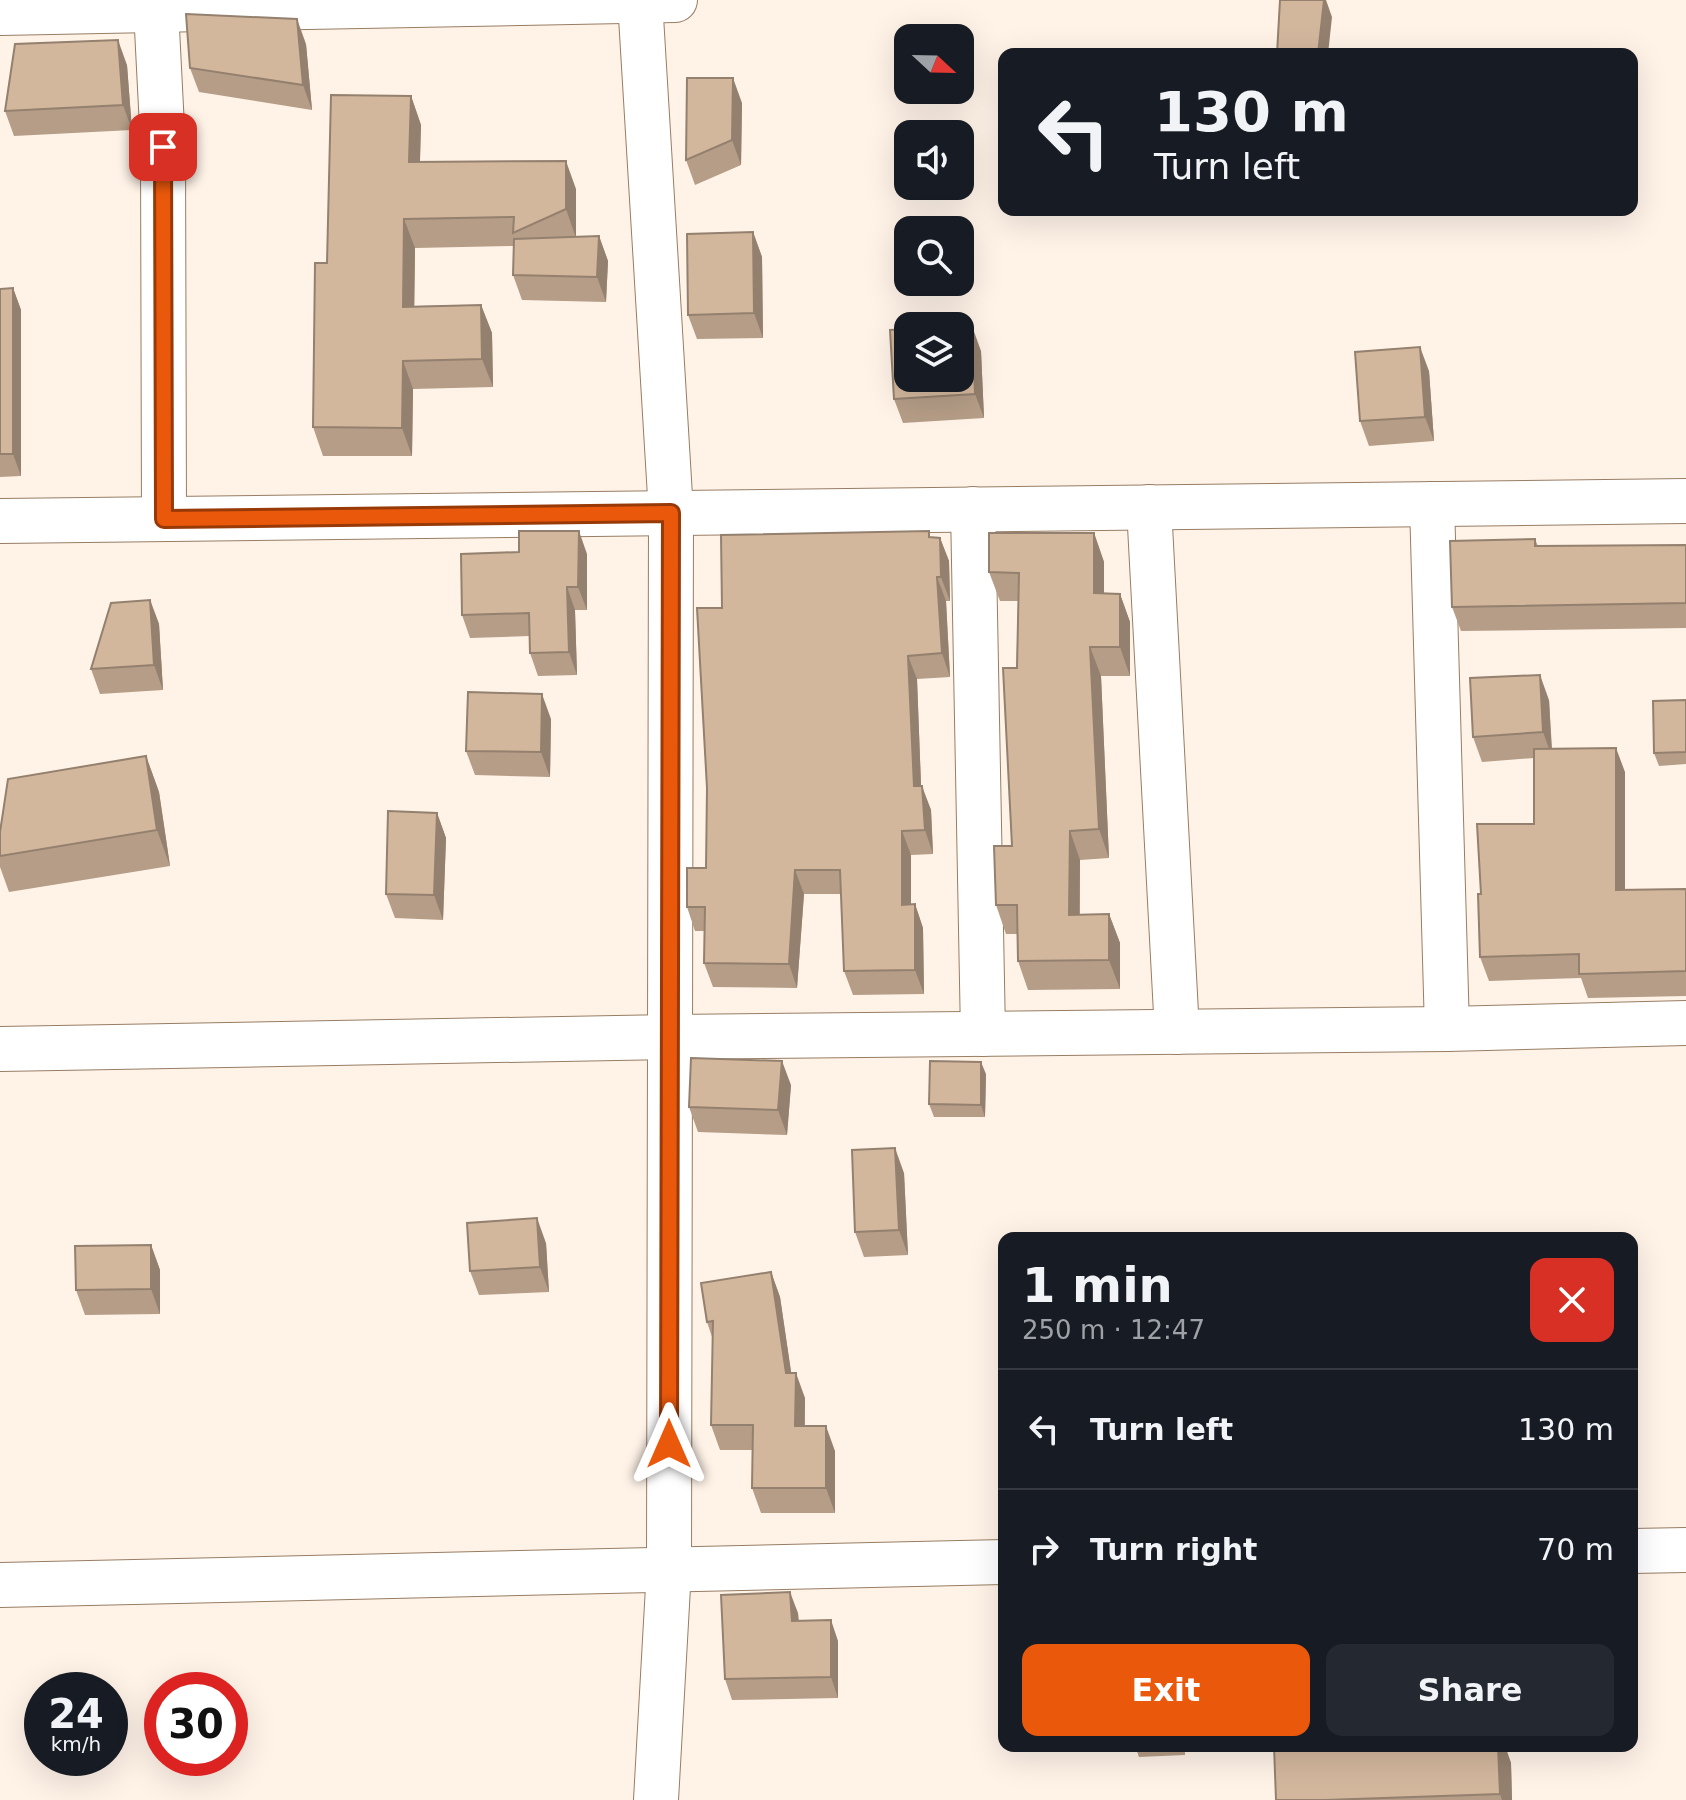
<!DOCTYPE html>
<html lang="en">
<head>
<meta charset="utf-8">
<style>
	:root { --surface:#171b24; --page:#242831; --text:#f1f3f6; --muted:#9ea1a6; --line:#363941; --accent:#ea580c }
	body { margin:0; font-family:"DejaVu Sans",sans-serif; background:var(--page); color:var(--text); height:100vh; display:flex; flex-direction:column; font-size:30px; white-space:nowrap }
	* { box-sizing:border-box; margin:0 }
	p { font-size:26px; color:var(--muted) }
	.icon { flex:none; width:44px; height:44px; fill:none; stroke:currentColor; stroke-width:2; stroke-linecap:round; stroke-linejoin:round }
	.map { position:relative; flex:1; overflow:hidden }
	.side { position:absolute; left:998px; top:1232px; width:640px; height:520px; display:flex; flex-direction:column; background:var(--surface); border-radius:16px; box-shadow:0 8px 32px #0002 }
	.side>* { flex:none }
	.guide { position:absolute; left:998px; top:48px; width:640px; height:168px; border-radius:16px; box-shadow:0 8px 32px #0002; background:#171b24; color:var(--text); overflow:hidden }
	.needle { width:52px; rotate:112deg }
	.controls { position:absolute; left:894px; top:24px; display:grid; gap:16px }
	.controls a { display:grid; place-items:center; width:80px; height:80px; border-radius:16px; background:var(--surface); box-shadow:0 8px 32px #0002; font-size:40px }
	.speed { position:absolute; left:24px; top:1672px; display:flex; gap:16px; font-size:40px; font-weight:700; text-align:center }
	.speed>* { display:grid; place-content:center; width:104px; height:104px; border-radius:50%; background:var(--surface); box-shadow:0 8px 32px #0002; line-height:1 }
	.speed small { font-size:20px; font-weight:400 }
	.speed .limit { border:12px solid #d22; background:#fff; color:#111 }
	.pin { position:absolute; display:grid; place-items:center; width:68px; height:68px; color:#fff; margin:-34px; border-radius:16px; box-shadow:0 4px 12px #0006 }
	.me { position:absolute; width:88px; margin:-44px; rotate:0deg; stroke-linejoin:round; filter:drop-shadow(0 0 6px #0008) }
	.turn { display:flex; align-items:center; gap:28px; height:168px; padding:0 24px; font-size:36px }
	.turn .icon { width:104px; height:104px; stroke-width:2.5 }
	.turn b { display:block; font-size:56px; line-height:68px }
	.round { display:grid; place-items:center; flex:none; width:84px; height:84px; border-radius:16px; background:var(--page) }
	.head { display:flex; align-items:center; justify-content:space-between; height:136px; padding:0 24px }
	h1 { font-size:48px; font-weight:700; line-height:60px }
	.primary-button { display:flex; gap:16px; margin-top:auto; padding:16px 24px }
	.primary-button a { flex:1; height:92px; border-radius:16px; background:var(--accent); color:#fff; font-size:32px; font-weight:700; line-height:92px; text-align:center }
	.primary-button a+a { background:var(--page); color:var(--text) }
	ul { padding:0; list-style:none }
	li { display:flex; align-items:center; gap:24px; height:120px; padding:0 24px; border-top:2px solid var(--line) }
	li div { flex:1 }
	li b { display:block; font-size:30px }
	li em { font-style:normal }
	.map>svg:first-child { display:block }
</style>
</head>
<body>
<div class="map">
<svg width="1686" height="1800" viewBox="0 0 1686 1800">
	<rect width="100%" height="100%" fill="#fff3e8"/>
	<g fill="none" stroke-linecap="round" stroke-linejoin="round">
		<g stroke="#977d64" stroke-width="46">
			<g id="street">
				<path d="M 640,0 L 671,513 L 669,1569 L 656,1800"/>
				<path d="M 156,9 L 163,147 L 164,519"/>
				<path d="M 0,13 L 675,0"/>
				<path d="M 1432,504 L 1447,1029"/>
				<path d="M 1149,507 L 1177,1032"/>
				<path d="M 973,509 L 983,1034"/>
				<path d="M 0,521 L 1686,501"/>
				<path d="M 0,1049 L 670,1037 L 1447,1029 L 1686,1023"/>
				<path d="M 1632,1551 L 1686,1550"/>
				<path d="M 0,1585 L 1004,1562"/>
			</g>
		</g>
		<use href="#street" stroke="#fff" stroke-width="44"/>
	</g>
	<g fill="#b59d87">
		<path d="M 306,44 L 312,110 L 199,92 L 190,68 Z"/>
		<path d="M 127,65 L 132,130 L 14,136 L 5,111 Z"/>
		<path d="M 411,96 L 421,125 L 420,162 L 576,189 L 576,237 L 599,236 L 608,261 L 606,302 L 522,300 L 513,275 L 514,246 L 415,248 L 414,306 L 481,305 L 492,333 L 493,387 L 413,389 L 412,456 L 323,456 L 313,427 L 327,263 Z"/>
		<path d="M 742,103 L 741,165 L 695,185 L 686,160 Z"/>
		<path d="M 1287,210 L 1321,210 L 1321,215 L 1289,214 Z"/>
		<path d="M 753,232 L 762,257 L 763,338 L 697,339 L 688,315 Z"/>
		<path d="M 13,288 L 21,310 L 21,476 L 0,477 L 0,289 Z"/>
		<path d="M 981,351 L 984,418 L 903,423 L 894,399 Z"/>
		<path d="M 1429,371 L 1434,441 L 1369,446 L 1360,421 Z"/>
		<path d="M 1094,533 L 1104,562 L 1104,593 L 1120,594 L 1130,622 L 1130,676 L 1101,676 L 1109,858 L 1080,860 L 1080,915 L 1109,914 L 1120,943 L 1120,989 L 1028,990 L 1018,961 L 1017,934 L 1006,934 L 996,905 L 1012,846 L 1018,601 L 1000,601 L 989,572 Z"/>
		<path d="M 940,538 L 949,561 L 950,601 L 946,601 L 950,677 L 917,679 L 921,786 L 931,810 L 933,854 L 911,855 L 911,904 L 915,904 L 923,928 L 924,994 L 853,995 L 844,971 L 841,894 L 804,894 L 797,988 L 713,987 L 704,963 L 705,931 L 695,931 L 687,907 L 706,868 L 722,608 Z"/>
		<path d="M 1535,539 L 1538,546 L 1686,545 L 1686,628 L 1461,631 L 1452,607 Z"/>
		<path d="M 587,554 L 587,610 L 575,610 L 577,675 L 538,676 L 530,653 L 530,636 L 470,638 L 462,615 Z"/>
		<path d="M 150,600 L 159,624 L 163,690 L 100,694 L 91,669 Z"/>
		<path d="M 1549,700 L 1552,748 L 1625,772 L 1625,890 L 1686,889 L 1686,996 L 1588,998 L 1581,978 L 1489,981 L 1480,957 L 1481,894 L 1534,824 L 1534,758 L 1482,762 L 1473,737 Z"/>
		<path d="M 1686,700 L 1686,764 L 1659,766 L 1654,753 Z"/>
		<path d="M 551,719 L 550,777 L 475,775 L 466,751 Z"/>
		<path d="M 146,756 L 159,792 L 170,866 L 9,892 L 0,867 L 0,832 Z"/>
		<path d="M 437,813 L 446,838 L 443,920 L 395,918 L 386,894 Z"/>
		<path d="M 986,1074 L 985,1117 L 934,1117 L 929,1104 Z"/>
		<path d="M 791,1085 L 787,1135 L 698,1132 L 689,1107 Z"/>
		<path d="M 904,1173 L 908,1255 L 864,1257 L 855,1232 Z"/>
		<path d="M 546,1243 L 549,1292 L 479,1295 L 470,1271 Z"/>
		<path d="M 151,1245 L 160,1270 L 160,1314 L 85,1315 L 76,1290 Z"/>
		<path d="M 771,1272 L 780,1297 L 791,1373 L 805,1398 L 805,1426 L 835,1451 L 835,1513 L 761,1513 L 752,1488 L 752,1450 L 720,1450 L 711,1425 L 713,1340 L 707,1322 Z"/>
		<path d="M 798,1613 L 799,1621 L 838,1641 L 838,1698 L 732,1700 L 725,1679 Z"/>
		<path d="M 1135,1746 L 1185,1746 L 1185,1755 L 1139,1757 Z"/>
		<path d="M 1274,1746 L 1505,1746 L 1511,1763 L 1512,1800 L 1276,1800 Z"/>
	</g>
	<g fill="#94806e">
		<path d="M 1324,0 L 1326,0 L 1332,17 L 1328,54 L 1318,54 Z"/>
		<path d="M 297,19 L 306,44 L 312,110 L 303,85 Z"/>
		<path d="M 118,40 L 127,65 L 132,130 L 123,105 Z"/>
		<path d="M 733,78 L 742,103 L 741,165 L 732,140 Z"/>
		<path d="M 411,96 L 421,125 L 419,190 L 409,162 Z"/>
		<path d="M 566,161 L 576,189 L 576,238 L 566,209 Z"/>
		<path d="M 404,219 L 415,248 L 414,335 L 403,307 Z"/>
		<path d="M 753,232 L 762,257 L 763,338 L 754,313 Z"/>
		<path d="M 599,236 L 608,261 L 606,302 L 597,277 Z"/>
		<path d="M 13,288 L 21,310 L 21,476 L 13,454 Z"/>
		<path d="M 481,305 L 492,333 L 493,387 L 482,359 Z"/>
		<path d="M 972,326 L 981,351 L 984,418 L 975,394 Z"/>
		<path d="M 1420,347 L 1429,371 L 1434,441 L 1425,417 Z"/>
		<path d="M 403,361 L 413,389 L 412,456 L 402,428 Z"/>
		<path d="M 579,531 L 587,554 L 587,610 L 578,587 Z"/>
		<path d="M 1094,533 L 1104,562 L 1104,622 L 1094,593 Z"/>
		<path d="M 940,538 L 949,561 L 950,601 L 941,577 Z"/>
		<path d="M 937,577 L 946,601 L 950,677 L 942,653 Z"/>
		<path d="M 567,587 L 575,610 L 577,675 L 569,652 Z"/>
		<path d="M 1120,594 L 1130,622 L 1130,676 L 1120,647 Z"/>
		<path d="M 150,600 L 159,624 L 163,690 L 154,665 Z"/>
		<path d="M 1090,647 L 1101,676 L 1109,858 L 1099,829 Z"/>
		<path d="M 908,656 L 917,679 L 922,810 L 914,786 Z"/>
		<path d="M 1540,675 L 1549,700 L 1552,757 L 1543,732 Z"/>
		<path d="M 542,694 L 551,719 L 550,777 L 541,752 Z"/>
		<path d="M 1616,748 L 1625,772 L 1625,915 L 1616,890 Z"/>
		<path d="M 146,756 L 159,792 L 170,866 L 157,830 Z"/>
		<path d="M 922,786 L 931,810 L 933,854 L 925,830 Z"/>
		<path d="M 437,813 L 446,838 L 443,920 L 434,895 Z"/>
		<path d="M 902,831 L 911,855 L 911,928 L 902,905 Z"/>
		<path d="M 1070,831 L 1080,860 L 1079,943 L 1069,915 Z"/>
		<path d="M 795,870 L 804,894 L 797,988 L 789,964 Z"/>
		<path d="M 915,904 L 923,928 L 924,994 L 915,970 Z"/>
		<path d="M 1109,914 L 1120,943 L 1120,989 L 1109,960 Z"/>
		<path d="M 782,1061 L 791,1085 L 787,1135 L 778,1110 Z"/>
		<path d="M 981,1062 L 986,1074 L 985,1117 L 981,1105 Z"/>
		<path d="M 895,1148 L 904,1173 L 908,1255 L 899,1230 Z"/>
		<path d="M 537,1218 L 546,1243 L 549,1292 L 540,1267 Z"/>
		<path d="M 151,1245 L 160,1270 L 160,1314 L 151,1289 Z"/>
		<path d="M 771,1272 L 780,1297 L 795,1398 L 786,1373 Z"/>
		<path d="M 796,1373 L 805,1398 L 804,1451 L 795,1426 Z"/>
		<path d="M 826,1426 L 835,1451 L 835,1513 L 826,1488 Z"/>
		<path d="M 790,1592 L 798,1613 L 799,1643 L 792,1621 Z"/>
		<path d="M 831,1620 L 838,1641 L 838,1698 L 831,1677 Z"/>
		<path d="M 1498,1746 L 1505,1746 L 1511,1763 L 1512,1800 L 1502,1800 L 1500,1794 Z"/>
	</g>
	<g fill="#d3b79d" stroke="#94806e" stroke-width="2">
		<path d="M 1280,0 L 1324,0 L 1318,54 L 1277,54 Z"/>
		<path d="M 186,14 L 297,19 L 303,85 L 190,68 Z"/>
		<path d="M 118,40 L 123,105 L 5,111 L 15,44 Z"/>
		<path d="M 687,78 L 733,78 L 732,140 L 686,160 Z"/>
		<path d="M 331,95 L 411,96 L 409,162 L 566,161 L 566,209 L 513,233 L 514,217 L 404,219 L 403,307 L 481,305 L 482,359 L 403,361 L 402,428 L 313,427 L 315,263 L 327,263 Z"/>
		<path d="M 753,232 L 754,313 L 688,315 L 687,234 Z"/>
		<path d="M 599,236 L 597,277 L 513,275 L 514,239 Z"/>
		<path d="M 13,288 L 13,454 L 0,454 L 0,289 Z"/>
		<path d="M 972,326 L 975,394 L 894,399 L 890,330 L 908,329 L 908,378 L 960,378 L 960,327 Z"/>
		<path d="M 1420,347 L 1425,417 L 1360,421 L 1355,352 Z"/>
		<path d="M 519,531 L 579,531 L 578,587 L 567,587 L 569,652 L 530,653 L 529,613 L 462,615 L 461,554 L 519,552 Z"/>
		<path d="M 929,531 L 929,537 L 940,538 L 941,577 L 937,577 L 942,653 L 908,656 L 914,786 L 922,786 L 925,830 L 902,831 L 902,905 L 915,904 L 915,970 L 844,971 L 840,870 L 795,870 L 789,964 L 704,963 L 705,907 L 687,907 L 687,868 L 706,868 L 707,788 L 697,608 L 722,608 L 721,535 Z"/>
		<path d="M 989,533 L 1094,533 L 1094,593 L 1120,594 L 1120,647 L 1090,647 L 1099,829 L 1070,831 L 1069,915 L 1109,914 L 1109,960 L 1018,961 L 1017,905 L 996,905 L 994,846 L 1012,846 L 1003,668 L 1017,668 L 1019,573 L 989,572 Z"/>
		<path d="M 1535,539 L 1535,546 L 1686,545 L 1686,603 L 1452,607 L 1450,541 Z"/>
		<path d="M 150,600 L 154,665 L 91,669 L 111,603 Z"/>
		<path d="M 1540,675 L 1543,732 L 1473,737 L 1470,678 Z"/>
		<path d="M 468,692 L 542,694 L 541,752 L 466,751 Z"/>
		<path d="M 1686,700 L 1686,752 L 1654,753 L 1653,701 Z"/>
		<path d="M 1616,748 L 1616,890 L 1686,889 L 1686,971 L 1579,974 L 1579,954 L 1480,957 L 1478,894 L 1481,894 L 1477,824 L 1534,824 L 1534,749 Z"/>
		<path d="M 146,756 L 157,830 L 0,856 L 0,832 L 8,779 Z"/>
		<path d="M 388,811 L 437,813 L 434,895 L 386,894 Z"/>
		<path d="M 691,1058 L 782,1061 L 778,1110 L 689,1107 Z"/>
		<path d="M 930,1061 L 981,1062 L 981,1105 L 929,1104 Z"/>
		<path d="M 895,1148 L 899,1230 L 855,1232 L 852,1150 Z"/>
		<path d="M 537,1218 L 540,1267 L 470,1271 L 467,1223 Z"/>
		<path d="M 151,1245 L 151,1289 L 76,1290 L 75,1246 Z"/>
		<path d="M 771,1272 L 786,1373 L 796,1373 L 795,1426 L 826,1426 L 826,1488 L 752,1488 L 753,1425 L 711,1425 L 713,1321 L 707,1322 L 701,1283 Z"/>
		<path d="M 790,1592 L 792,1621 L 831,1620 L 831,1677 L 725,1679 L 721,1595 Z"/>
		<path d="M 1274,1746 L 1498,1746 L 1500,1794 L 1325,1800 L 1276,1800 Z"/>
	</g>
	<g fill="none" stroke-linecap="round" stroke-linejoin="round">
		<g stroke="#983908" stroke-width="20">
			<path id="route" d="M 163,147 L 164,519 L 671,513 L 669,1444"/>
		</g>
		<use href="#route" stroke="#ea580c" stroke-width="14"/>
	</g>
</svg>
<div class="controls">
<a><svg class="needle" viewBox="-14 -14 28 28"><path d="M0-13l5 13h-10z" fill="#e53935"/><path d="M0 13l5-13h-10z" fill="#9ea1a6"/></svg></a>
<a><svg class="icon" aria-label="sound" viewBox="0 0 24 24"><path d="M4 9h4l5-4v14l-5-4H4zM17 9q2 3 0 6"/></svg></a>
<a><svg class="icon" aria-label="search" viewBox="0 0 24 24"><circle cx="10" cy="10" r="6"/><path d="M15 15l6 6"/></svg></a>
<a><svg class="icon" aria-label="layers" viewBox="0 0 24 24"><path d="M12 4l9 5-9 5-9-5zM3 14l9 5 9-5"/></svg></a>
</div>
<div class="speed"><div>24<small>km/h</small></div><div class="limit">30</div></div>
<div class="pin" style="left:163px;top:147px;background:#d93025"><svg class="icon" aria-label="arrive" viewBox="0 0 24 24"><path d="M6 21V4h12l-3 4 3 4H6"/></svg></div>
<svg class="me" style="left:669px;top:1444px" viewBox="-20 -20 40 40"><path d="M0-17L14 15 0 8-14 15z" fill="#ea580c" stroke="#fff" stroke-width="4"/></svg>
<div class="guide">
<div class="turn"><svg class="icon" aria-label="left" viewBox="0 0 24 24"><path d="M17 20v-9H6M10 6l-5 5 5 5"/></svg><div><b>130 m</b>Turn left</div></div>
</div>
<section class="side">
<div class="head"><div><h1>1 min</h1><p>250 m · 12:47</p></div><a class="round" style="background:#d93025;color:#fff"><svg class="icon" aria-label="close" viewBox="0 0 24 24"><path d="M6 6l12 12M18 6L6 18"/></svg></a></div>
<ul>
<li><svg class="icon" aria-label="left" viewBox="0 0 24 24"><path d="M17 20v-9H6M10 6l-5 5 5 5"/></svg><div><b>Turn left</b></div><em>130 m</em></li>
<li><svg class="icon" aria-label="right" viewBox="0 0 24 24"><path d="M7 20v-9h11M14 6l5 5-5 5"/></svg><div><b>Turn right</b></div><em>70 m</em></li>
</ul>
<div class="primary-button"><a>Exit</a><a>Share</a></div>
</section>
</div>
</body>
</html>
